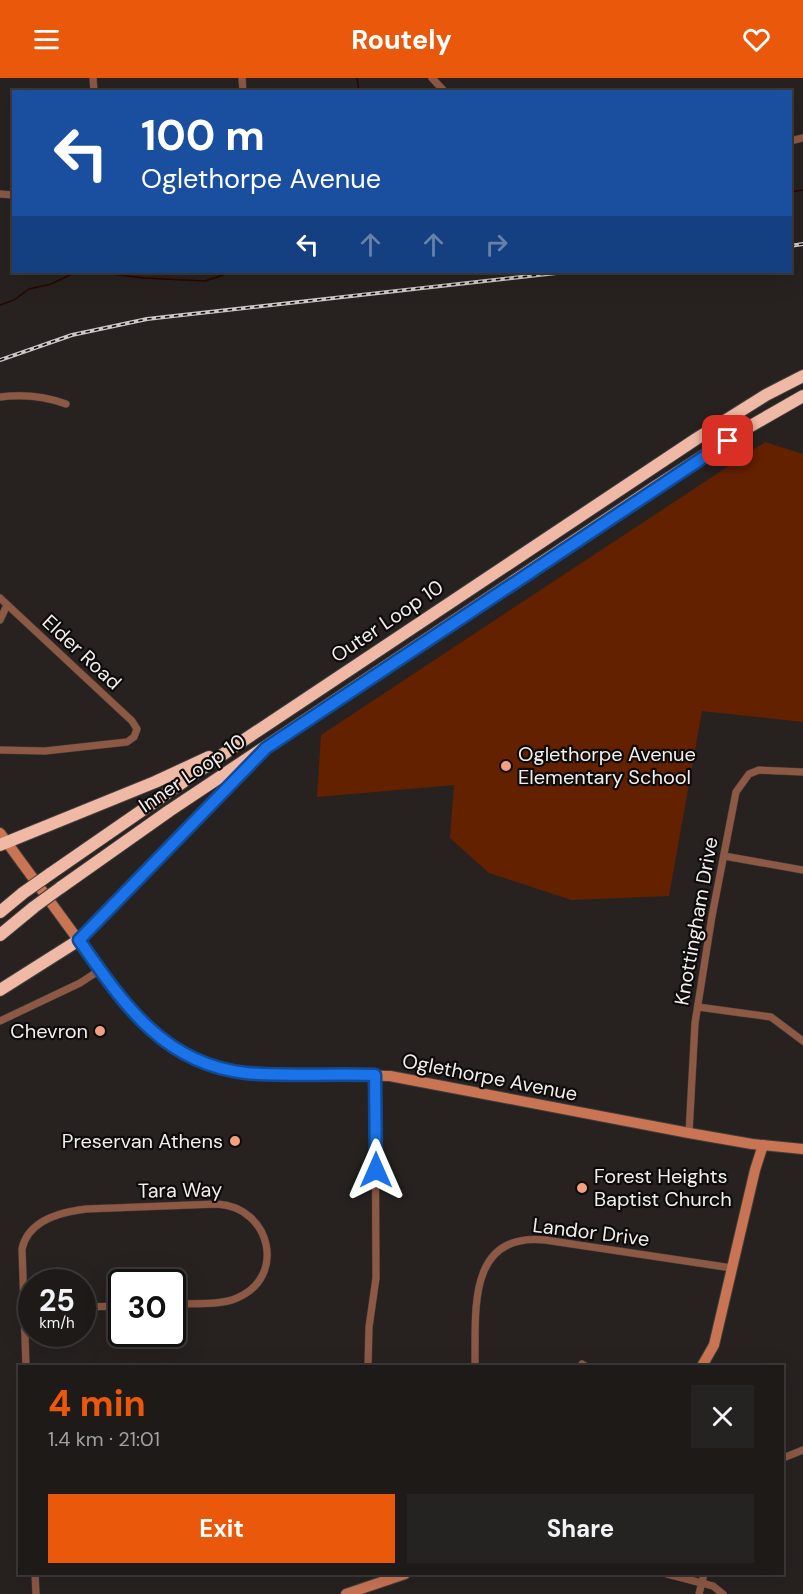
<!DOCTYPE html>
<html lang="en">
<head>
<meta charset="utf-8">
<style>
	:root { --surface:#1d1a18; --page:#252321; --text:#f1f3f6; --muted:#a0a1a2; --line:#3b3837; --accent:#ea580c }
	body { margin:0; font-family:"DM Sans",sans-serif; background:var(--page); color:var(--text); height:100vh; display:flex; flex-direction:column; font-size:22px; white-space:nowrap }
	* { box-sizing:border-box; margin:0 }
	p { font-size:20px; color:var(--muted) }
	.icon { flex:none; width:33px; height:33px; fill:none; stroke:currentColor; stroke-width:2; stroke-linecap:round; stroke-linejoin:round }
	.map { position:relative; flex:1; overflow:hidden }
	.details { position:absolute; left:18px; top:1287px; width:766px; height:210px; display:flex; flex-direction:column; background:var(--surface); border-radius:0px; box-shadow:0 6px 24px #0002,0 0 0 2px var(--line) }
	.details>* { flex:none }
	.top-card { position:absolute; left:12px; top:12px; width:780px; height:183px; border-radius:0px; box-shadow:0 6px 24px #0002,0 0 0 2px var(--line); background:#1a4fa0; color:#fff; overflow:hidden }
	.speed { position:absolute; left:18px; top:1191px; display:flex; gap:12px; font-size:30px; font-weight:700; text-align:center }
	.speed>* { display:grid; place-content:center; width:78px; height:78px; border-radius:50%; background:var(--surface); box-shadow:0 6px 24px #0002,0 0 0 2px var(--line); line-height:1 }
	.speed small { font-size:15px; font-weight:400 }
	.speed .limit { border:3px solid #111; border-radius:9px; background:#fff; color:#111 }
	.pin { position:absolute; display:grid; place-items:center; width:51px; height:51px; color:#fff; margin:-26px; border-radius:12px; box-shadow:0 3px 9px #0006 }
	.me { position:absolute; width:66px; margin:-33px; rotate:0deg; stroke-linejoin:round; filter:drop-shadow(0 0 4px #0008) }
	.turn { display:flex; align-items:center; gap:21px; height:126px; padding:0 30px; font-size:27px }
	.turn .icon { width:78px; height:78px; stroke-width:2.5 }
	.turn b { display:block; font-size:42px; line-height:51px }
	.lanes { display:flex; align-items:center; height:57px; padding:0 30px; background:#0003; justify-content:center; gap:30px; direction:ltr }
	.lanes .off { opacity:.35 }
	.round { display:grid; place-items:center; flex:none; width:63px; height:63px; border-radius:0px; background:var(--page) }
	.headline { display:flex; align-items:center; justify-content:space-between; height:102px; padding:0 30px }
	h1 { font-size:36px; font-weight:700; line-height:45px; color:var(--accent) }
	.action { display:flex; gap:12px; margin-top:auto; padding:12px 30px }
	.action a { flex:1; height:69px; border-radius:0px; background:var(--accent); color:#fff; font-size:24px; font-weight:700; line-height:69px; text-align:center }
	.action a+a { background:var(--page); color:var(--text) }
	header { display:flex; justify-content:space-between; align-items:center; height:78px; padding:0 30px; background:var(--accent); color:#fff; font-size:27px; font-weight:700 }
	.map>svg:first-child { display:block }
</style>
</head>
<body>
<header><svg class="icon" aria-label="menu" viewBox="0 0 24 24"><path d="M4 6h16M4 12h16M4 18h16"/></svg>Routely<svg class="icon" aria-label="heart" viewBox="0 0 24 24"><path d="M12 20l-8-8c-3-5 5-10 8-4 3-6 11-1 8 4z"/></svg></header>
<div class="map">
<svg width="803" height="1516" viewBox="0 0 803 1516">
	<rect width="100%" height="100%" fill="#272220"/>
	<path fill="#642100" d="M 765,364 L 803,376 L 803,644 L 702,633 L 669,818 L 572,822 L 489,795 L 450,760 L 454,707 L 317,719 L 321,657 Z"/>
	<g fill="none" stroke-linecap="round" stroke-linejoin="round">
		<g stroke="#2b0600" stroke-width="1.5">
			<path d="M 357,0 L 359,14"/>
			<path d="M 790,114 L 803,112"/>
			<path d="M 95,194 L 144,200 L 205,203 L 232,194"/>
			<path d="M 0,227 L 14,222 L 29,211 L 51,206 L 72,196 L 82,194"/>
		</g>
		<g stroke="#433f3d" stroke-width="8">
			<g id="street">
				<path d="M 93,0 L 94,14"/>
				<path d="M 242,0 L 243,14"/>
				<path d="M 432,0 L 445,14"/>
				<path d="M 790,63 L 803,60"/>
				<path d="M 0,116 L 14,117"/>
				<path d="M 0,319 C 24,316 44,318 66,326"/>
				<path d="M 0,520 L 132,643 L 137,651 L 134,659 L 127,664 L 45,673 L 0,672"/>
				<path d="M 0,542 L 7,527"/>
				<path d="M 724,778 L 803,792"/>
				<path d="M 698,929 L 771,939 L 803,963"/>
				<path d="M 0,943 L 80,905 L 100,892"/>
				<path d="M 689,1055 L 695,945 L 712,838 L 736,714 L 749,696 L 759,692 L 803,694"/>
				<path d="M 82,1229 L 122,1228"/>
				<path d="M 582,1286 L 585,1288"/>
				<path d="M 26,1288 L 22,1171 C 28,1142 60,1134 86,1131 L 217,1126 C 271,1129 287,1199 237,1220 C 219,1228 192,1225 172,1226"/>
				<path d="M 368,1288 L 369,1249 L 376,1200 L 375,997"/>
				<path d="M 475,1288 C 476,1235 466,1154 545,1162 L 732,1190"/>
				<path d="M 783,1380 L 803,1372"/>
				<path d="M 35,1496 L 36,1516"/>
				<path d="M 667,1496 L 713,1508 L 723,1516"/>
				<path d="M 699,1516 L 704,1496"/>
			</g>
		</g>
		<g stroke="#433f3d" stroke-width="12">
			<g id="secondary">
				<path d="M 0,755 L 128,930 L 162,962 L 195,981 L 221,991 L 246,995 L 390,998 L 689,1055 L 752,1066 L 803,1071"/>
				<path d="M 702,1288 L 714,1267 L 755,1092 L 763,1067"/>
				<path d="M 346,1516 L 405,1496"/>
			</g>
		</g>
		<g stroke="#433f3d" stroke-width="14">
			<g id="highway">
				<path d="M 0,767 L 155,704 L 209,679"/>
				<path d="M 50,796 L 238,666 L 696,361 L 766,317 L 803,298"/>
				<path d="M 60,810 L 169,733 L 655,409 L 742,353 L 803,318"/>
				<path d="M 0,834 L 23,815"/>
				<path d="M 0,857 L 34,829"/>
				<path d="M 0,912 L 79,862 L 249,687"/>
			</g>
		</g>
		<use href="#street" stroke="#8d5844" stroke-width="7"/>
		<use href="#secondary" stroke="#c97554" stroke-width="10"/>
		<use href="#highway" stroke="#efb9a5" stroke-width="12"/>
		<g stroke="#cbc7c6" stroke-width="4">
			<g id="rail">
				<path d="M 790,168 L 803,166"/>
				<path d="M 0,282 L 72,257 L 147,241 L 565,194"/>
			</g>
		</g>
		<use href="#rail" stroke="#0e0c0b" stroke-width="1.5" stroke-dasharray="4.5" stroke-linecap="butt"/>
		<g stroke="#433f3d" stroke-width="14" stroke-linecap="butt">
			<g id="highway-bridge">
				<path d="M 23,815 L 50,796"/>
				<path d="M 34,829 L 60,810"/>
			</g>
		</g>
		<use href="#highway-bridge" stroke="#efb9a5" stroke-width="12"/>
	</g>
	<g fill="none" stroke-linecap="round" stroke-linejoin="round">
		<g stroke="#114b97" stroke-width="15">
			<path id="route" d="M 376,1092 L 375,997 C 332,995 289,999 246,995 C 163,986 123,925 79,862 L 266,670 L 728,363"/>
		</g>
		<use href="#route" stroke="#1a73e8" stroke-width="10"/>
	</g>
	<g fill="#f2a080" stroke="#0e0c0b" stroke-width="2">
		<circle cx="506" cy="688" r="6"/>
		<circle cx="100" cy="953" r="6"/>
		<circle cx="235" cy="1063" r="6"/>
		<circle cx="582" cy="1110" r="6"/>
	</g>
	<g text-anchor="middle" stroke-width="4.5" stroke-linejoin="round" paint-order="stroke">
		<g font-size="20" fill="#f2eeed" stroke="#0e0c0b">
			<text transform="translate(387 543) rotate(-34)" y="7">Outer Loop 10</text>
			<text transform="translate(82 574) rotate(43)" y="7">Elder Road</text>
			<text transform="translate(192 695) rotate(-34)" y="7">Inner Loop 10</text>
			<text transform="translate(696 843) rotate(-80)" y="7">Knottingham Drive</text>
			<text transform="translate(490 999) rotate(11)" y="7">Oglethorpe Avenue</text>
			<text transform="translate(180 1112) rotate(-1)" y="7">Tara Way</text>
			<text transform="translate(591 1154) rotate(7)" y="7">Landor Drive</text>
		</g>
		<g font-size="20" fill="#f2eeed" stroke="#0e0c0b" text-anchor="start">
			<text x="518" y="683">Oglethorpe Avenue<tspan x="518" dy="23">Elementary School</tspan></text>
			<text x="88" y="960" text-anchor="end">Chevron</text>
			<text x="223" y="1070" text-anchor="end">Preservan Athens</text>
			<text x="594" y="1105">Forest Heights<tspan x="594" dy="23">Baptist Church</tspan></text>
		</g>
	</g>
</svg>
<div class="speed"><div>25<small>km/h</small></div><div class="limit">30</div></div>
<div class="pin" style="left:728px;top:363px;background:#d93025"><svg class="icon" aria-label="arrive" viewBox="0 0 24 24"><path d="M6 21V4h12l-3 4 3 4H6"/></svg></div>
<svg class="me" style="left:376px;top:1092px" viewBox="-20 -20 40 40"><path d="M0-17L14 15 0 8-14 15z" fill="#1a73e8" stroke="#fff" stroke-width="4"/></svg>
<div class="top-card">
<div class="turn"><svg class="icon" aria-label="left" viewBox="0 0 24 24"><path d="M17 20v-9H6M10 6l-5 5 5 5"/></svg><div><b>100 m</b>Oglethorpe Avenue</div></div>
<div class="lanes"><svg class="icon" aria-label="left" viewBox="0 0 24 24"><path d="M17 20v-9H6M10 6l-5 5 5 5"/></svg><svg class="icon off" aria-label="ahead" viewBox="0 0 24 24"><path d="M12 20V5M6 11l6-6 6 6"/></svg><svg class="icon off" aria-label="ahead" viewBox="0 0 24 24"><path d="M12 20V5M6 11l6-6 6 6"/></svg><svg class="icon off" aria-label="right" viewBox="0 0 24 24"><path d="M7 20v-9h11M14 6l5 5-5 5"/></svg></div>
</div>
<section class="details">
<div class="headline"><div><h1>4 min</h1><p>1.4 km · 21:01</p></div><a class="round"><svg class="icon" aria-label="close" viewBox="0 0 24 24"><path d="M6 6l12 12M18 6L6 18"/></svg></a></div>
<div class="action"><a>Exit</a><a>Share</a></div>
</section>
</div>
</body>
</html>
